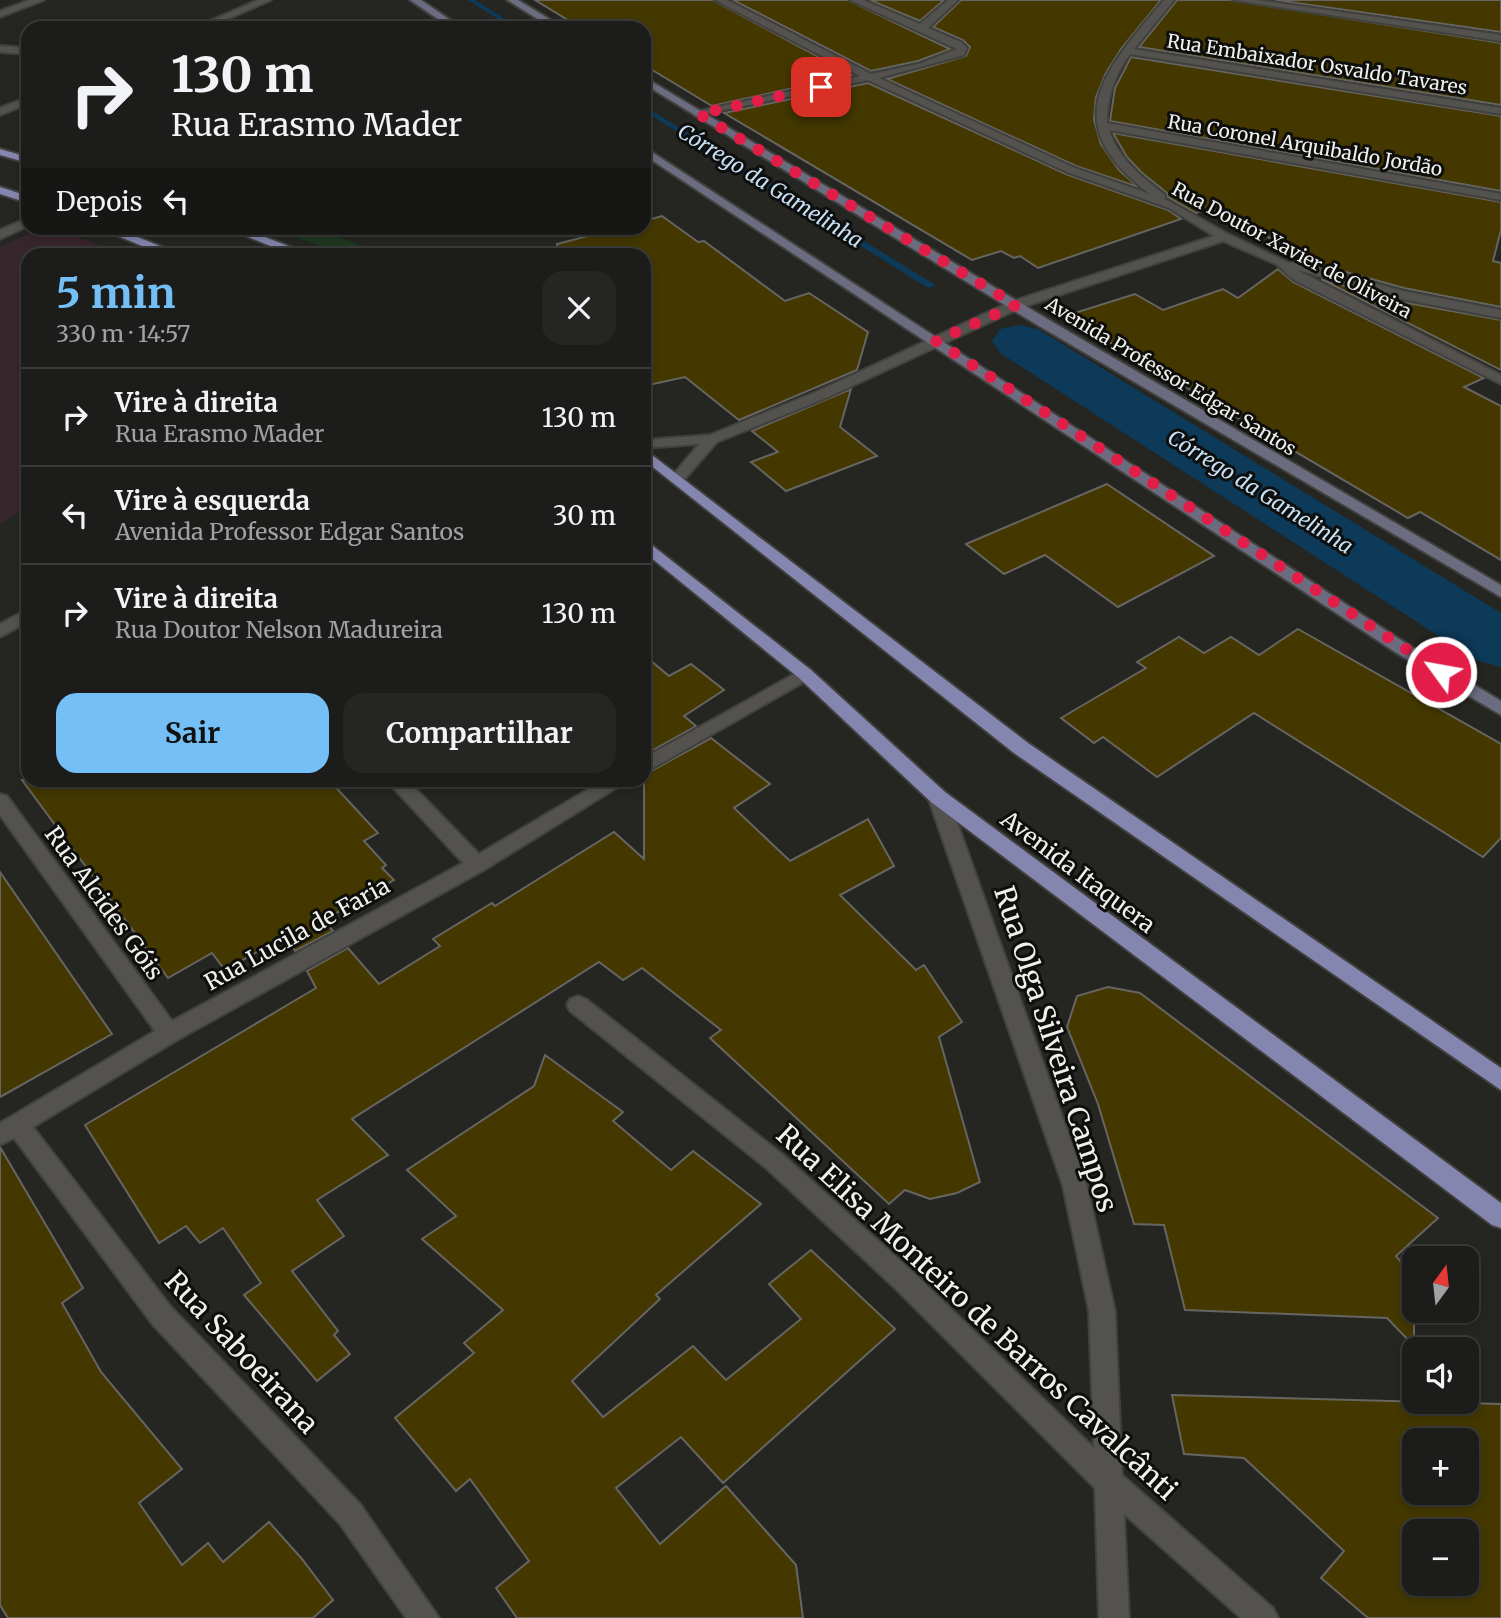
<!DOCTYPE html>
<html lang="pt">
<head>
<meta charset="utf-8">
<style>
	:root { --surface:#1c1c1a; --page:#252523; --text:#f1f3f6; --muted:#a0a1a2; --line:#3a3a39; --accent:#74c0f6 }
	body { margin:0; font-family:Merriweather,serif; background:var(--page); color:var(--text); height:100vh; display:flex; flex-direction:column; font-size:26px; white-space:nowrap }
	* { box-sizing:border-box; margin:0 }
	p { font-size:23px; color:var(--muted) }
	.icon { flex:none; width:38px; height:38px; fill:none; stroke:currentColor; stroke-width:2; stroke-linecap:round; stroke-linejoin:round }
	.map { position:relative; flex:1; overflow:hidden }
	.side { position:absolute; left:21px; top:248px; width:630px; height:539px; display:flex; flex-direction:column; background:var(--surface); border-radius:21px; box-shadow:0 4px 10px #0003,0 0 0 2px var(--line) }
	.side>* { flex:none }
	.guide { position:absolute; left:21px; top:21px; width:630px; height:214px; border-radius:21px; box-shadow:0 4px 10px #0003,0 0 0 2px var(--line); background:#1c1c1a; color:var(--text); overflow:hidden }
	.needle { width:46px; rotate:15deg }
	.fabs { position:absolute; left:1402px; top:1246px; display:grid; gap:14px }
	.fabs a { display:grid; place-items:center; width:77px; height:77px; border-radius:14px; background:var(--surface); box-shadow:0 4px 10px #0003,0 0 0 2px var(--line); font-size:35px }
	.pin { position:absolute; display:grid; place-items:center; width:60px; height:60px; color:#fff; margin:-30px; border-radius:14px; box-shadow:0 4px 10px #0006 }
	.me { position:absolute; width:77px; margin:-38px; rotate:302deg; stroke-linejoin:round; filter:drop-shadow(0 0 5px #0008) }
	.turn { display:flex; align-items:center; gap:24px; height:147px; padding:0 35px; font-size:32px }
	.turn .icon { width:91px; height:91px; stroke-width:2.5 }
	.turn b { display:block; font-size:49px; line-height:60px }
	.then { display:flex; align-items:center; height:66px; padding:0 35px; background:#0003; gap:14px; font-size:26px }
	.round { display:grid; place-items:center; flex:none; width:74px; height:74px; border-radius:21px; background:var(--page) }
	.head { display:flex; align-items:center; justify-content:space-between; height:119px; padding:0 35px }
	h1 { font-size:42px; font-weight:700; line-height:52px; color:var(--accent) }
	.primary-button { display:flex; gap:14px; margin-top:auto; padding:14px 35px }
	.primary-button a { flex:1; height:80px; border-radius:21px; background:var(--accent); color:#111; font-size:28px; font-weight:700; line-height:80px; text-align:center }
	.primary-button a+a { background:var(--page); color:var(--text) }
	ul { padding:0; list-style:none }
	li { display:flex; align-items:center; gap:21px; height:98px; padding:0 35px; border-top:2px solid var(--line) }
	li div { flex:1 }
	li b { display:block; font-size:26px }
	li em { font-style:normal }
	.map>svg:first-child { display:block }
</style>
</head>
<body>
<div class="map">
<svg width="1501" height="1618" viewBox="0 0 1501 1618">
	<rect width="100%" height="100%" fill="#252522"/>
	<path fill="#38262d" d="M 42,228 L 51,228 L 129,255 L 28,256 L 28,507 L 0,524 L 0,247 Z"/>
	<path fill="#1f3721" d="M 267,228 L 315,228 L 387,255 L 347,255 Z"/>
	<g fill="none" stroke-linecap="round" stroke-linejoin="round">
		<g fill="#0c3a58" fill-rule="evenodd">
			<path d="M 468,0 L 475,0 L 519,28 L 512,28 Z"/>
			<path d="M 644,106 L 934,284 L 935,286 L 928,288 L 644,111 Z"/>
		</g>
		<path fill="#0c3a58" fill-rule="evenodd" d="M 1019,325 L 1038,329 L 1501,613 L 1501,667 L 1476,660 L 1000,353 L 992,341 L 1000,329 Z"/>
	</g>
	<g fill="#443800" stroke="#666561" stroke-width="2" fill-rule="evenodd">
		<path d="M 535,0 L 713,0 L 852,75 L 712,106 L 644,65 L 644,28 L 581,28 Z"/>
		<path d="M 733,0 L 848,0 L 950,49 L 918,61 L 871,71 Z"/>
		<path d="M 870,0 L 944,0 L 920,21 Z"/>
		<path d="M 961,0 L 1161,0 L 1121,49 L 1106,73 L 1096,97 L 1094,120 L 1101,144 L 1119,170 L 1138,187 L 1076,166 L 887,79 L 966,56 L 970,47 L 963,40 L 933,27 Z"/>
		<path d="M 1177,0 L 1230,0 L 1501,43 L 1501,105 L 1139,47 Z"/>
		<path d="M 1275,0 L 1501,0 L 1501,32 Z"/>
		<path d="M 1131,57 L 1501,116 L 1501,191 L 1110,121 L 1115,88 Z"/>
		<path d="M 868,83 L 1066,174 L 1168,210 L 1181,219 L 1038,268 L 1020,256 L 1014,258 L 1001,251 L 972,260 L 724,113 Z"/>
		<path d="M 1113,133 L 1501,202 L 1501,230 L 1493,261 L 1501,263 L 1501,307 L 1404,288 L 1302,260 L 1292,253 L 1296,251 L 1228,217 L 1209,209 L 1196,213 L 1168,197 L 1167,193 L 1141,172 L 1127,157 Z"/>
		<path d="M 662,216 L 698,242 L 704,241 L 785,301 L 809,293 L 868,332 L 857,370 L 739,420 L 685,377 L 644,386 L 644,256 L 558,256 L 557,244 L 619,228 L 644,228 L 644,221 Z"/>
		<path d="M 1278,269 L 1293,282 L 1484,378 L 1464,387 L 1501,406 L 1501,560 L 1420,512 L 1408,518 L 1065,316 L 1135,294 L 1163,310 L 1223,289 L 1238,298 Z"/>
		<path d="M 1321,279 L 1402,302 L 1501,320 L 1501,370 Z"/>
		<path d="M 851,389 L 840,427 L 877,456 L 786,491 L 751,462 L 778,452 L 752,431 Z"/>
		<path d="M 1107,484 L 1214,556 L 1118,607 L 1045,555 L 1004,574 L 966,544 Z"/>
		<path d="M 1298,629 L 1501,744 L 1501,838 L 1483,857 L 1254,713 L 1157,777 L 1103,737 L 1094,743 L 1061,718 L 1146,668 L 1137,662 L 1179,637 L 1204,653 L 1231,637 L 1259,655 Z"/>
		<path d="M 644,655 L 669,676 L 691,664 L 724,690 L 684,716 L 696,726 L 644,755 Z"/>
		<path d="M 711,738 L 770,784 L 734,808 L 790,861 L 868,819 L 894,866 L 840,895 L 916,970 L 924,965 L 962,1022 L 939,1037 L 980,1182 L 957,1193 L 930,1199 L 905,1190 L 889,1204 L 710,1038 L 721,1030 L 642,968 L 623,980 L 599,962 L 352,1119 L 388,1155 L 317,1200 L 344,1236 L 292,1271 L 338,1331 L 334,1335 L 350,1354 L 317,1381 L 244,1295 L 261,1283 L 223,1228 L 200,1243 L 186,1226 L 159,1243 L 85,1125 L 316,988 L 307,971 L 348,948 L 379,984 L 440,946 L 433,939 L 492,903 L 495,906 L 614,832 L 644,859 L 644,775 Z"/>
		<path d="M 22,780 L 329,780 L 378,833 L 364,841 L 386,865 L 382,868 L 394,880 L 324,920 L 333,931 L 295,951 L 286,936 L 225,970 L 212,953 L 168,978 Z"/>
		<path d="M 0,872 L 112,1034 L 0,1097 Z"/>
		<path d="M 1108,987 L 1140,993 L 1438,1218 L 1396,1256 L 1414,1277 L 1414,1346 L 1387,1318 L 1185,1310 L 1164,1225 L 1134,1224 L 1098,1104 L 1067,1027 L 1077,996 Z"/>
		<path d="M 545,1055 L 623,1112 L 613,1121 L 671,1170 L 693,1151 L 761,1204 L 656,1295 L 660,1299 L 572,1381 L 603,1417 L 693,1346 L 726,1380 L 801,1319 L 769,1284 L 811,1250 L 895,1329 L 723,1483 L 681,1437 L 616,1488 L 660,1544 L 726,1486 L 796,1565 L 803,1618 L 517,1618 L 496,1588 L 529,1561 L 470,1479 L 456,1491 L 395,1418 L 474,1353 L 464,1343 L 503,1310 L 422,1239 L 456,1216 L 407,1170 L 534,1086 Z"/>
		<path d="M 0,1147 L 83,1288 L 62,1303 L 101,1372 L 182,1469 L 139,1503 L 182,1565 L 208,1543 L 223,1562 L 269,1522 L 302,1559 L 333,1600 L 313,1618 L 8,1618 L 0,1605 Z"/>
		<path d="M 1172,1395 L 1501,1404 L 1501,1618 L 1368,1618 L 1321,1578 L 1344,1551 L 1244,1458 L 1184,1454 ZM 1414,1440 L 1466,1440 L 1466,1493 L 1414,1493 ZM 1414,1531 L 1466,1531 L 1466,1584 L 1414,1584 Z"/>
	</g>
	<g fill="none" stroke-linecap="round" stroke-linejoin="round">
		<g stroke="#40403d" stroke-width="4">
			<g id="minor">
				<path d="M 30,0 L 44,0 L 0,17 L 0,11 Z"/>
				<path d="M 258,0 L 271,0 L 207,28 L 194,28 Z"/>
				<path d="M 715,0 L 727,0 L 871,74 L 919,64 L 957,49 L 850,0 L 863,0 L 920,24 L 948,0 L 958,0 L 928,28 L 961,42 L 967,48 L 964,55 L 879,78 L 1075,168 L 1150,194 C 1055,123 1104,71 1164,0 L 1174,0 L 1134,49 L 1501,108 L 1501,114 L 1130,54 C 1114,76 1107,97 1107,123 L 1501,194 L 1501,200 L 1109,130 C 1119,160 1141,176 1165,195 L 1165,199 L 1228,234 L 1289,263 L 1298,262 L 1403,291 L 1501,310 L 1501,318 L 1402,299 L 1297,270 L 1501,375 L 1501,384 L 1294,280 L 1276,264 L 1223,241 L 1020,308 L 826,398 L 717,442 L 683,481 L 673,481 L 673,475 L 699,444 L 644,448 L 644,440 L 710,435 L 816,392 L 1010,302 L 1214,236 L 1169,208 L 1067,172 L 868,80 L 695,116 L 695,112 L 699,111 L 860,76 Z"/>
				<path d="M 1233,0 L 1257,0 L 1501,35 L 1501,41 Z"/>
				<path d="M 450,20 L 453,25 L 429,28 L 431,26 Z"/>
				<path d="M 0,46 L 28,48 L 28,54 L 0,52 Z"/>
				<path d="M 28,97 L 28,104 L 0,115 L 0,108 Z"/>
				<path d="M 28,218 L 28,226 L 0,239 L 0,230 Z"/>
				<path d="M 28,609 L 28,622 L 0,637 L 0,624 Z"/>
				<path d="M 805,668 L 811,670 L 814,674 L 811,678 L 644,773 L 644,758 Z"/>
				<path d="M 386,780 L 407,780 L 479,854 L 604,780 L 629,780 L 484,870 L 177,1040 L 33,1127 L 171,1307 L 360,1504 L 439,1618 L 406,1618 L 340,1524 L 153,1325 L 14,1138 L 0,1145 L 0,1123 L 155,1031 L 0,815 L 0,794 L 7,796 L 172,1021 L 463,863 Z"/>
				<path d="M 938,790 L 948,797 L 1087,1186 L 1115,1311 L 1122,1475 L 1273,1608 L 1278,1618 L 1241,1618 L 1124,1514 L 1129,1618 L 1099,1618 L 1095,1488 L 897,1290 L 766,1168 L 570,1011 L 567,1005 L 570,999 L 578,996 L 586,999 L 782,1154 L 915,1274 L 1094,1448 L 1089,1311 L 1063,1186 L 928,797 Z"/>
			</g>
		</g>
		<g stroke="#40403d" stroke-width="4">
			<g id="secondary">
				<path d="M 410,0 L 421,0 L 462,28 L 451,28 Z"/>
				<path d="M 507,0 L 518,0 L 564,28 L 552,28 Z"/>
				<path d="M 644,77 L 1044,317 L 1501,585 L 1501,597 L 1034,323 L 644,84 Z"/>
				<path d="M 644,147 L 1407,644 L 1501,701 L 1501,715 L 1395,652 L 644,155 Z"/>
			</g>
		</g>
		<g stroke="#40403d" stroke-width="4">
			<g id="primary">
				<path d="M 0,149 L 28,157 L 28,163 L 0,155 Z"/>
				<path d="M 0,187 L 28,196 L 28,203 L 0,194 Z"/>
				<path d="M 99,228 L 115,228 L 185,256 L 166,256 Z"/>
				<path d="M 226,228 L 242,228 L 314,256 L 295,256 Z"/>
				<path d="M 644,449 L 1028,743 L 1501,1068 L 1501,1090 L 1014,753 L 644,460 Z"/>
				<path d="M 644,539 L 811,670 L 945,792 L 1501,1203 L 1501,1228 L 1492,1225 L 931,802 L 799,678 L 644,552 Z"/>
			</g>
		</g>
		<use href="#minor" fill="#53524f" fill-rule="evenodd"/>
		<use href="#secondary" fill="#6b6c7f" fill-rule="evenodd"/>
		<use href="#primary" fill="#8486af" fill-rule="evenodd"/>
	</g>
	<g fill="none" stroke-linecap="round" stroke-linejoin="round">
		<path stroke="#e11d48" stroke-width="12" stroke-dasharray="0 21.6" d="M 821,87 L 699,114 L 1016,305 L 936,341 L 1441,672"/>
	</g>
	<g text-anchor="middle" stroke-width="6" stroke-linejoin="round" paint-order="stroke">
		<g font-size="19" fill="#f0f0ee" stroke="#0e0e0d">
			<text transform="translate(1317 64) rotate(9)" y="7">Rua Embaixador Osvaldo Tavares</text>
			<text transform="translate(1305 145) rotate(10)" y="7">Rua Coronel Arquibaldo Jordão</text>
			<text transform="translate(1292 250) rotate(28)" y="7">Rua Doutor Xavier de Oliveira</text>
			<text transform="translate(1171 376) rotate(31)" y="7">Avenida Professor Edgar Santos</text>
		</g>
		<g font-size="21" font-style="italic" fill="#c6e0f6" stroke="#0e0e0d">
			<text transform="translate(770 186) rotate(32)" y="7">Córrego da Gamelinha</text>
			<text transform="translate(1260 492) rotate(32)" y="7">Córrego da Gamelinha</text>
		</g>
		<g font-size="23" fill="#f0f0ee" stroke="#0e0e0d">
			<text transform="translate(1078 872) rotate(37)" y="8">Avenida Itaquera</text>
			<text transform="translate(104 903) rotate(54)" y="8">Rua Alcides Góis</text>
			<text transform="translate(297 934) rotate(-29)" y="8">Rua Lucila de Faria</text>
		</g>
		<g font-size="28" fill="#f0f0ee" stroke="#0e0e0d">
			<text transform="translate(1056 1049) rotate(72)" y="10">Rua Olga Silveira Campos</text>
			<text transform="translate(977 1312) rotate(43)" y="10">Rua Elisa Monteiro de Barros Cavalcânti</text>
			<text transform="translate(242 1352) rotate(47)" y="10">Rua Saboeirana</text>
		</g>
	</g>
</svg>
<div class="fabs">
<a><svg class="needle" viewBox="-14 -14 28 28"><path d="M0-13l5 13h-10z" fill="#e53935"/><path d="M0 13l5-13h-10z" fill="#a0a1a2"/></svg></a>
<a><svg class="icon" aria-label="sound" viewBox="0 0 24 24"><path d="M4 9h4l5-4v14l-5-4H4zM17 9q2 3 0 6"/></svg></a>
<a>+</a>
<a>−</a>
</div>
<div class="pin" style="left:821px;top:87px;background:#d93025"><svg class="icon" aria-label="arrive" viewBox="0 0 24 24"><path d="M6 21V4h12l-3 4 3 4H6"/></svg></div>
<svg class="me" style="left:1441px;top:672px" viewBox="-20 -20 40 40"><circle r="17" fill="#e11d48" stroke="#fff" stroke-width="3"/><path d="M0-11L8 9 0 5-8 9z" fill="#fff"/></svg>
<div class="guide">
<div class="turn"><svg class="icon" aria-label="right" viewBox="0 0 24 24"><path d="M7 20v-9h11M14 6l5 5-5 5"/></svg><div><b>130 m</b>Rua Erasmo Mader</div></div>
<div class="then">Depois<svg class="icon" aria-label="left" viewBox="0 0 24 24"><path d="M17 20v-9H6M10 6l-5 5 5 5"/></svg></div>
</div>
<section class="side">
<div class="head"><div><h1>5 min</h1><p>330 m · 14:57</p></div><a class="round"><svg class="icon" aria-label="close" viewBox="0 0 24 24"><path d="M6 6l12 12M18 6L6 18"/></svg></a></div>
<ul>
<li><svg class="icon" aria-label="right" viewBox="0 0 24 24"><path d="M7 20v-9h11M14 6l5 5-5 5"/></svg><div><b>Vire à direita</b><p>Rua Erasmo Mader</p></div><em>130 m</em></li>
<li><svg class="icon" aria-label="left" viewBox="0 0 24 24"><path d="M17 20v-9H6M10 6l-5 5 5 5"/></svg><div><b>Vire à esquerda</b><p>Avenida Professor Edgar Santos</p></div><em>30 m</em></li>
<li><svg class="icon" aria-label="right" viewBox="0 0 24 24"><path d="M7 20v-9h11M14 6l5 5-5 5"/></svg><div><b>Vire à direita</b><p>Rua Doutor Nelson Madureira</p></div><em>130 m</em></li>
</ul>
<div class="primary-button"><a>Sair</a><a>Compartilhar</a></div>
</section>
</div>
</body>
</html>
